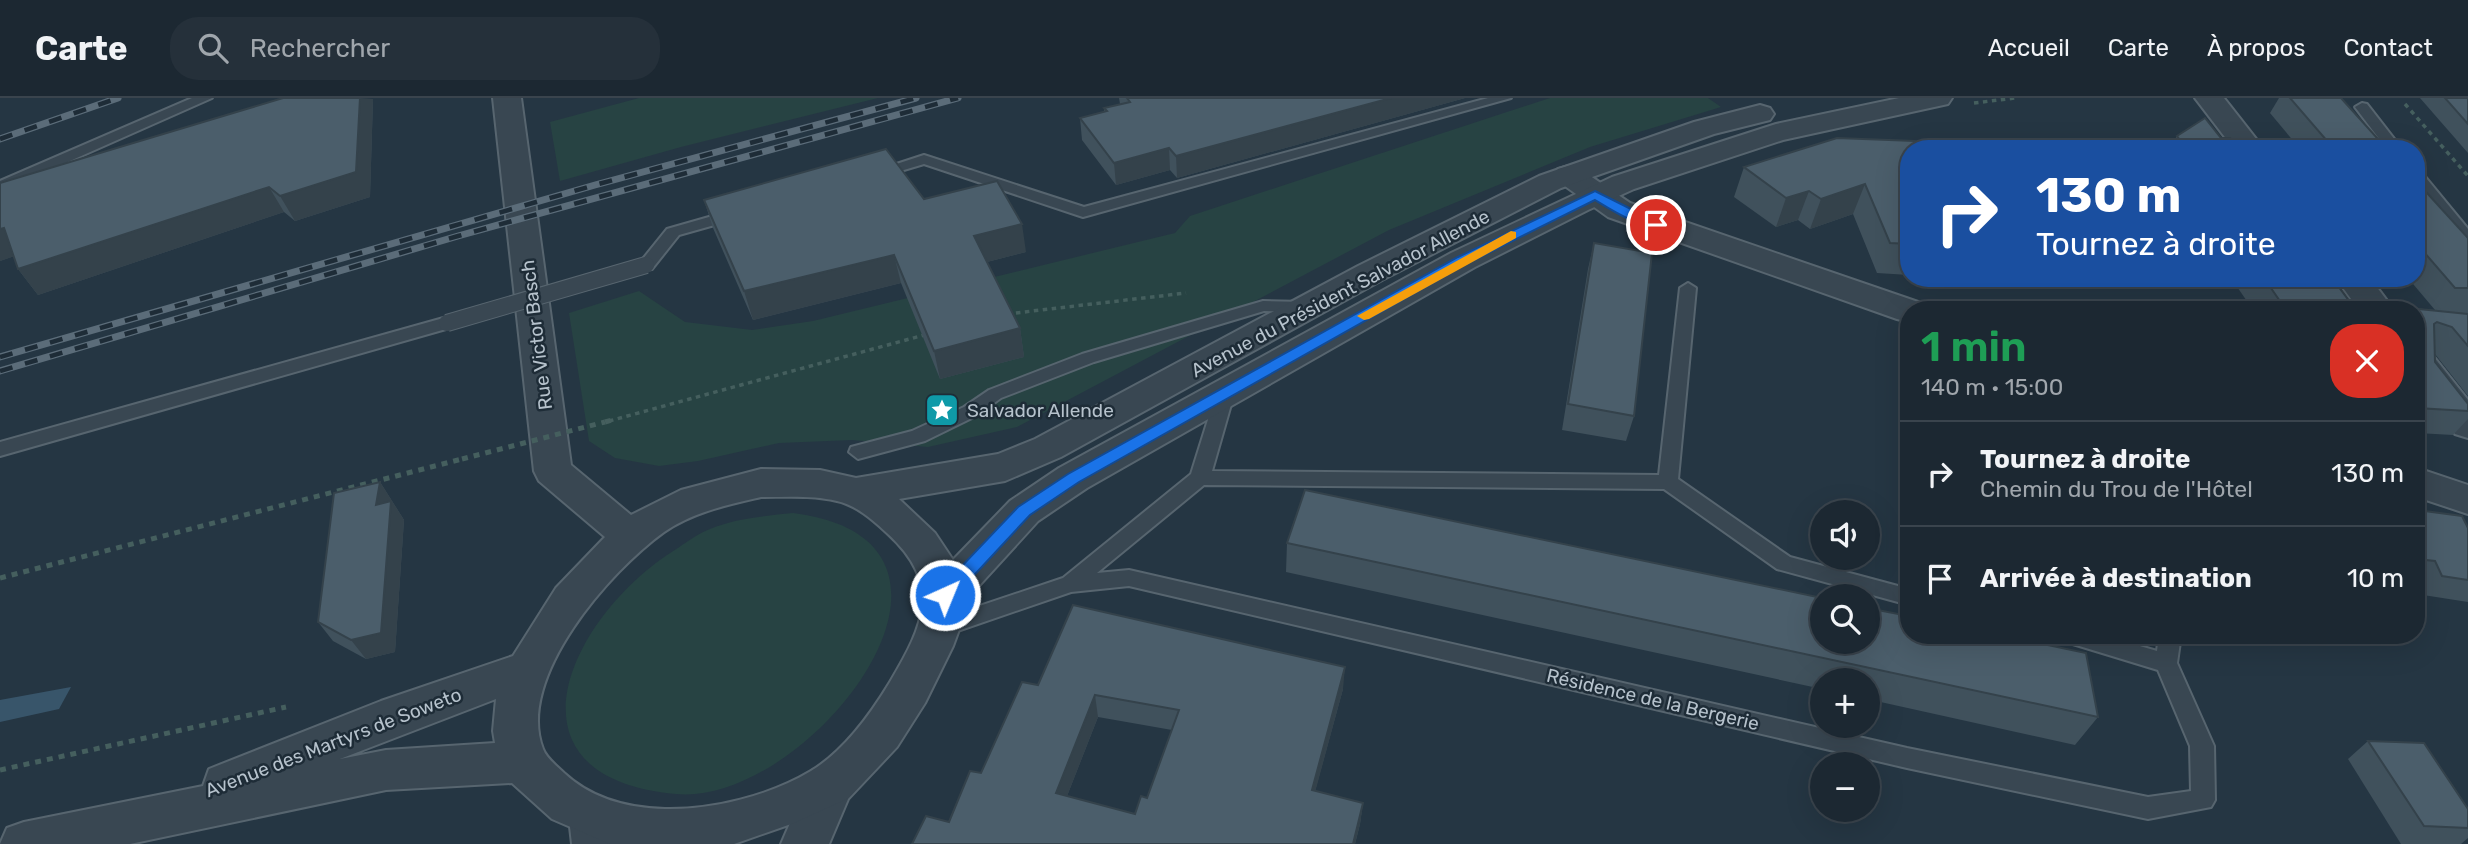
<!DOCTYPE html>
<html lang="fr">
<head>
<meta charset="utf-8">
<style>
	:root { --surface:#1c2832; --page:#25303a; --text:#f1f3f6; --muted:#a0a6ac; --line:#3a444d }
	body { margin:0; font-family:Rubik,sans-serif; background:var(--page); color:var(--text); height:100vh; display:flex; flex-direction:column; font-size:26px; white-space:nowrap }
	* { box-sizing:border-box; margin:0 }
	p { font-size:23px; color:var(--muted) }
	.icon { flex:none; width:38px; height:38px; fill:none; stroke:currentColor; stroke-width:2; stroke-linecap:round; stroke-linejoin:round }
	.map { position:relative; flex:1; overflow:hidden }
	.details { position:absolute; left:1900px; top:203px; width:525px; height:343px; display:flex; flex-direction:column; background:var(--surface); border-radius:28px; box-shadow:0 7px 28px #0002,0 0 0 2px var(--line) }
	.details>* { flex:none }
	.hud { position:absolute; left:1900px; top:42px; width:525px; height:147px; border-radius:28px; box-shadow:0 7px 28px #0002,0 0 0 2px var(--line); background:#1a4fa0; color:#fff; overflow:hidden }
	.tools { position:absolute; left:1810px; top:402px; display:grid; gap:14px }
	.tools a { display:grid; place-items:center; width:70px; height:70px; border-radius:50%; background:var(--surface); box-shadow:0 7px 28px #0002,0 0 0 2px var(--line); font-size:35px }
	.pin { position:absolute; display:grid; place-items:center; width:60px; height:60px; color:#fff; margin:-30px; border:4px solid #fff; border-radius:50%; box-shadow:0 2px 7px #0007 }
	.me { position:absolute; width:77px; margin:-38px; rotate:44deg; stroke-linejoin:round; filter:drop-shadow(0 0 5px #0008) }
	.turn { display:flex; align-items:center; gap:24px; height:147px; padding:0 21px; font-size:32px }
	.turn .icon { width:91px; height:91px; stroke-width:2.5 }
	.turn b { display:block; font-size:49px; line-height:60px }
	.round { display:grid; place-items:center; flex:none; width:74px; height:74px; border-radius:28px; background:var(--page) }
	.head { display:flex; align-items:center; justify-content:space-between; height:119px; padding:0 21px }
	h1 { font-size:42px; font-weight:600; line-height:52px; color:#1e9e55 }
	ul { padding:0; list-style:none }
	li { display:flex; align-items:center; gap:21px; height:105px; padding:0 21px; border-top:2px solid var(--line) }
	li div { flex:1 }
	li b { display:block; font-size:26px }
	li em { font-style:normal }
	header { display:flex; align-items:center; gap:42px; box-sizing:border-box; height:98px; padding:0 35px; background:var(--surface); border-bottom:2px solid var(--line) }
	header strong { font-size:33px }
	nav { display:flex; gap:38px; margin-inline-start:auto; font-size:24px }
	.search { width:490px; height:63px; background:var(--page); display:flex; align-items:center; gap:18px; box-sizing:border-box; padding:0 24px; border-radius:28px; color:var(--muted); font-size:26px }
	.map>svg:first-child { display:block }
</style>
</head>
<body>
<header>
<strong>Carte</strong>
<div class="search"><svg class="icon" aria-label="search" viewBox="0 0 24 24"><circle cx="10" cy="10" r="6"/><path d="M15 15l6 6"/></svg>Rechercher</div>
<nav><a>Accueil</a><a>Carte</a><a>À propos</a><a>Contact</a></nav>
</header>
<div class="map">
<svg width="2468" height="746" viewBox="0 0 2468 746">
	<rect width="100%" height="100%" fill="#253643"/>
	<g fill="#274343">
		<path d="M 639,0 L 878,0 L 681,49 L 560,83 L 550,24 Z"/>
		<path d="M 1550,0 L 1708,0 L 1721,9 L 1590,49 L 1389,132 L 1017,329 L 928,349 L 852,342 L 779,345 L 698,363 L 659,368 L 615,360 L 589,343 L 569,215 L 639,193 L 685,224 L 752,232 L 813,223 L 1175,135 L 1190,118 Z"/>
		<path d="M 793,415 C 1016,443 808,709 676,696 C 491,679 572,514 678,450 C 688,443 699,435 710,431 C 736,420 765,418 793,415 Z"/>
	</g>
	<path fill="#38556a" d="M 71,589 L 59,611 L 0,624 L 0,602 Z"/>
	<g fill="none" stroke-linecap="round" stroke-linejoin="round">
		<g stroke="#57656f" stroke-width="4">
			<g id="service">
				<path d="M 192,0 L 212,0 L 0,94 L 0,83 Z"/>
				<path d="M 1488,0 L 1511,0 L 1083,119 L 924,66 L 877,80 L 869,75 L 924,57 L 1084,109 Z"/>
				<path d="M 2362,5 L 2367,6 L 2402,51 L 2387,51 L 2355,9 Z"/>
				<path d="M 2417,74 L 2422,75 L 2468,131 L 2468,146 L 2462,144 L 2417,88 Z"/>
				<path d="M 737,111 L 743,113 L 743,119 L 679,137 L 652,171 L 646,172 L 638,167 L 667,131 Z"/>
				<path d="M 1688,185 L 1696,190 L 1678,381 L 1790,459 L 1909,491 L 1909,507 L 1777,471 L 1664,391 L 1204,387 L 1097,475 L 1129,472 L 1907,650 L 2148,699 L 2191,693 L 2190,648 L 2158,572 L 2063,543 L 2060,537 L 2102,537 L 2157,553 L 2159,537 L 2181,537 L 2177,565 L 2214,648 L 2215,702 L 2211,709 L 2148,721 L 1907,670 L 1129,488 L 1071,494 L 940,539 L 932,536 L 929,530 L 932,524 L 1063,480 L 1191,376 L 1216,296 L 1225,290 L 1234,296 L 1212,373 L 1659,377 L 1680,190 Z"/>
				<path d="M 1263,203 L 1305,204 L 1313,209 L 1305,214 L 1264,213 L 1094,264 L 1001,300 L 978,317 L 925,343 L 858,361 L 849,354 L 851,349 L 912,333 L 964,309 L 989,292 L 1082,256 Z"/>
				<path d="M 447,219 L 453,221 L 456,225 L 453,229 L 0,358 L 0,344 Z"/>
			</g>
		</g>
		<g stroke="#57656f" stroke-width="4">
			<g id="minor">
				<path d="M 2195,0 L 2224,0 L 2264,51 L 2234,51 Z"/>
				<path d="M 1569,68 L 1580,71 L 1630,105 L 1921,205 L 1925,212 L 1909,212 L 1909,224 L 1897,221 L 1608,119 L 1558,83 L 1554,77 L 1558,71 Z"/>
				<path d="M 2336,180 L 2370,180 L 2394,212 L 2359,212 Z"/>
				<path d="M 2417,250 L 2430,254 L 2468,302 L 2468,340 L 2455,336 L 2417,286 Z"/>
				<path d="M 2417,370 L 2468,387 L 2468,416 L 2417,399 Z"/>
				<path d="M 830,666 L 847,672 L 854,687 L 829,746 L 781,746 L 813,672 Z"/>
				<path d="M 593,698 L 610,705 L 617,720 L 620,746 L 572,746 L 569,720 L 576,705 Z"/>
			</g>
		</g>
		<g stroke="#57656f" stroke-width="4">
			<path id="tertiary" d="M 493,0 L 521,0 L 571,367 L 631,417 L 681,392 L 761,371 L 820,372 L 856,380 L 998,356 L 1035,341 L 1358,168 L 1539,78 L 1694,24 L 1760,7 L 1770,10 L 1774,16 L 1770,22 L 1714,36 L 1561,90 L 1382,182 L 1061,359 L 1005,383 L 899,401 L 935,435 L 953,462 L 1010,403 L 1059,370 L 1451,155 L 1612,79 L 1776,26 L 1899,0 L 1952,0 L 1948,6 L 1783,42 L 1634,91 L 1588,112 L 1475,169 L 1087,390 L 1038,423 L 966,502 L 964,518 L 953,548 L 925,605 L 897,649 L 849,700 L 794,725 L 734,746 L 610,746 L 552,721 L 512,685 L 386,692 L 130,746 L 0,746 L 7,730 L 24,724 L 203,688 L 209,671 L 381,603 L 513,558 L 556,490 L 605,439 L 539,383 L 534,373 ZM 761,399 C 786,399 813,397 837,403 C 856,407 873,422 887,435 C 943,486 924,527 890,584 C 870,617 844,653 811,673 C 769,698 713,712 665,711 C 627,710 592,701 564,675 C 557,668 546,660 543,651 C 515,580 611,472 664,434 C 693,414 727,407 761,399 ZM 496,601 L 493,633 L 495,645 L 386,652 L 340,661 Z"/>
		</g>
		<g stroke="#455f5e" stroke-width="3.5" stroke-dasharray="4.5 4.5" stroke-linecap="butt">
			<path d="M 1974,5 L 2015,0"/>
			<path d="M 2405,6 L 2468,78"/>
			<path d="M 1007,216 L 1186,195"/>
			<path d="M 609,323 L 928,236"/>
		</g>
		<g stroke="#455f5e" stroke-width="5" stroke-dasharray="6 6" stroke-linecap="butt">
			<path d="M 605,324 L 616,321"/>
			<path d="M 0,480 L 462,361"/>
			<path d="M 0,672 L 286,609"/>
		</g>
		<use href="#service" fill="#394752" fill-rule="evenodd"/>
		<use href="#minor" fill="#394752" fill-rule="evenodd"/>
		<use href="#tertiary" fill="#394752" fill-rule="evenodd"/>
		<g stroke="#5b6c79" stroke-width="7">
			<g id="rail">
				<path d="M 0,41 L 118,0"/>
				<path d="M 0,259 L 595,87 L 916,0"/>
				<path d="M 0,273 L 458,138 L 958,0"/>
			</g>
		</g>
		<use href="#rail" stroke="#1e2c37" stroke-width="4.5" stroke-dasharray="13" stroke-linecap="butt"/>
		<g stroke="#57656f" stroke-width="18" stroke-linecap="butt">
			<path id="service-bridge" d="M 447,225 L 646,167"/>
		</g>
		<path stroke="#455f5e" stroke-width="5" stroke-dasharray="6 6" stroke-linecap="butt" d="M 462,361 L 605,324"/>
		<use href="#service-bridge" stroke="#394752" stroke-width="16"/>
	</g>
	<g fill="#40515c" fill-rule="evenodd">
		<path d="M 1119,0 L 1465,0 L 1177,80 L 1170,72 L 1116,87 L 1082,42 L 1080,20 L 1104,14 L 1104,10 L 1120,6 Z"/>
		<path d="M 2279,0 L 2341,0 L 2387,51 L 2300,51 L 2270,15 Z"/>
		<path d="M 2420,0 L 2468,0 L 2468,55 Z"/>
		<path d="M 373,1 L 370,99 L 295,123 L 284,114 L 38,197 L 18,171 L 14,158 L 0,163 L 0,85 Z"/>
		<path d="M 2177,38 L 2221,40 L 2238,51 L 2169,51 Z"/>
		<path d="M 1909,51 L 1909,177 L 1877,175 L 1853,116 L 1810,131 L 1798,122 L 1776,129 L 1734,99 L 1744,69 Z"/>
		<path d="M 2417,84 L 2468,140 L 2468,298 L 2435,256 L 2435,264 L 2468,313 L 2468,321 L 2453,337 L 2417,335 L 2417,212 L 2253,212 L 2231,180 L 2332,180 L 2350,204 L 2435,212 L 2408,180 L 2417,180 Z"/>
		<path d="M 924,101 L 1026,154 L 987,164 L 1020,230 L 1024,259 L 940,281 L 901,185 L 753,222 L 713,130 L 704,102 Z"/>
		<path d="M 1594,145 L 1634,318 L 1626,343 L 1562,332 L 1588,171 Z"/>
		<path d="M 380,384 L 404,422 L 395,554 L 366,561 L 333,543 L 318,524 Z"/>
		<path d="M 2417,412 L 2468,430 L 2468,504 L 2423,497 L 2417,484 Z"/>
		<path d="M 1287,445 L 2098,619 L 2075,647 L 1867,601 L 1867,583 L 1822,583 L 1822,591 L 1286,474 Z"/>
		<path d="M 1038,587 L 1343,591 L 1315,693 L 1363,705 L 1360,726 L 1355,746 L 912,746 L 949,724 ZM 1098,619 L 1172,632 L 1147,700 L 1135,716 L 1067,698 Z"/>
		<path d="M 2368,643 L 2468,711 L 2468,740 L 2461,746 L 2401,746 L 2348,661 Z"/>
	</g>
	<g fill="#34424b">
		<path d="M 360,0 L 373,1 L 370,99 L 295,123 L 280,98 Z"/>
		<path d="M 1391,0 L 1465,0 L 1177,80 L 1176,58 Z"/>
		<path d="M 1169,50 L 1170,72 L 1116,87 L 1114,65 Z"/>
		<path d="M 1865,86 L 1853,116 L 1810,131 L 1821,101 Z"/>
		<path d="M 269,89 L 284,114 L 38,197 L 18,171 Z"/>
		<path d="M 1809,93 L 1798,122 L 1776,129 L 1786,100 Z"/>
		<path d="M 1022,126 L 1026,154 L 979,166 L 974,138 Z"/>
		<path d="M 4,130 L 24,155 L 0,163 L 0,131 Z"/>
		<path d="M 894,157 L 901,185 L 753,222 L 744,193 Z"/>
		<path d="M 1020,230 L 1024,259 L 940,281 L 934,253 Z"/>
		<path d="M 380,384 L 404,422 L 395,554 L 366,561 L 351,542 L 376,407 Z"/>
		<path d="M 1345,569 L 1343,591 L 1310,713 L 1312,692 Z"/>
		<path d="M 1095,597 L 1098,619 L 1060,716 L 1056,695 Z"/>
		<path d="M 1363,705 L 1360,726 L 1355,746 L 1353,746 Z"/>
	</g>
	<g fill="#4b5e6b" stroke="#34424b" stroke-width="2" fill-rule="evenodd">
		<path d="M 283,0 L 360,0 L 356,74 L 280,98 L 269,89 L 18,171 L 4,130 L 0,131 L 0,85 Z"/>
		<path d="M 1127,0 L 1391,0 L 1176,58 L 1169,50 L 1114,65 L 1080,20 L 1107,13 L 1104,10 L 1130,4 Z"/>
		<path d="M 2290,0 L 2341,0 L 2387,51 L 2334,51 Z"/>
		<path d="M 2445,0 L 2468,0 L 2468,26 Z"/>
		<path d="M 2205,20 L 2221,40 L 2230,40 L 2238,51 L 2186,51 L 2177,38 Z"/>
		<path d="M 1837,40 L 1915,43 L 1919,51 L 1909,51 L 1909,146 L 1890,145 L 1865,86 L 1821,101 L 1809,93 L 1786,100 L 1744,69 Z"/>
		<path d="M 886,51 L 924,101 L 997,83 L 1022,126 L 974,138 L 1020,230 L 934,253 L 894,157 L 744,193 L 704,102 Z"/>
		<path d="M 2417,84 L 2468,140 L 2468,190 L 2455,190 L 2417,146 Z"/>
		<path d="M 1594,145 L 1652,155 L 1634,318 L 1568,306 Z"/>
		<path d="M 2264,180 L 2332,180 L 2350,204 L 2468,216 L 2468,248 L 2452,229 L 2437,224 L 2434,226 L 2435,264 L 2468,306 L 2468,313 L 2417,310 L 2417,212 L 2302,212 L 2298,207 L 2282,206 Z"/>
		<path d="M 380,384 L 376,407 L 391,403 L 381,535 L 351,542 L 318,524 L 334,395 Z"/>
		<path d="M 1305,392 L 1822,500 L 1822,544 L 1867,544 L 1867,510 L 1909,518 L 1909,537 L 2000,537 L 2086,555 L 2098,619 L 1287,445 Z"/>
		<path d="M 2417,412 L 2462,418 L 2468,430 L 2468,482 L 2442,478 L 2435,463 L 2417,461 Z"/>
		<path d="M 1073,507 L 1345,569 L 1312,692 L 1363,705 L 1353,746 L 912,746 L 926,718 L 949,724 L 970,673 L 981,675 L 1022,584 L 1038,587 ZM 1095,597 L 1179,612 L 1147,700 L 1141,698 L 1135,716 L 1056,695 Z"/>
		<path d="M 2368,643 L 2424,645 L 2468,711 L 2468,730 L 2424,728 Z"/>
	</g>
	<path fill="#1a73e8" stroke="#114b97" stroke-width="2" d="M 1595,93 L 1663,127 C 1650,137 1608,110 1595,102 L 1468,165 L 1079,384 L 1030,417 L 951,502 L 939,502 L 936,497 L 939,492 L 1018,409 L 1068,376 L 1458,159 Z"/>
	<path fill="#f59e0b" d="M 1511,133 L 1516,134 L 1516,140 L 1369,221 L 1364,222 L 1357,218 Z"/>
	<defs>
		<g id="sight-square" transform="scale(1.75)"><rect x="-9" y="-9" width="18" height="18" rx="4" fill="#0f9aa8" stroke="#1e2c37"/><path d="M0-6L1.8-2.2L6-1.7L2.9 1.2L3.7 5.4L0 3.3L-3.7 5.4L-2.9 1.2L-6-1.7L-1.8-2.2Z" fill="#fff"/></g>
	</defs>
	<g fill-rule="evenodd">
		<use href="#sight-square" x="942" y="312"/>
	</g>
	<g text-anchor="middle" stroke-width="5" stroke-linejoin="round" paint-order="stroke">
		<g font-size="19" fill="#b6c2cc" stroke="#1e2c37">
			<text transform="translate(1340 195) rotate(-28)" y="7">Avenue du Président Salvador Allende</text>
			<text transform="translate(536 237) rotate(-97)" y="7">Rue Victor Basch</text>
			<text transform="translate(1653 601) rotate(13)" y="7">Résidence de la Bergerie</text>
			<text transform="translate(333 644) rotate(-21)" y="7">Avenue des Martyrs de Soweto</text>
		</g>
		<g font-size="19" fill="#b6c2cc" stroke="#1e2c37" text-anchor="start">
			<text x="967" y="319">Salvador Allende</text>
		</g>
	</g>
</svg>
<div class="tools">
<a><svg class="icon" aria-label="sound" viewBox="0 0 24 24"><path d="M4 9h4l5-4v14l-5-4H4zM17 9q2 3 0 6"/></svg></a>
<a><svg class="icon" aria-label="search" viewBox="0 0 24 24"><circle cx="10" cy="10" r="6"/><path d="M15 15l6 6"/></svg></a>
<a>+</a>
<a>−</a>
</div>
<div class="pin" style="left:1656px;top:127px;background:#d93025"><svg class="icon" aria-label="arrive" viewBox="0 0 24 24"><path d="M6 21V4h12l-3 4 3 4H6"/></svg></div>
<svg class="me" style="left:945px;top:497px" viewBox="-20 -20 40 40"><circle r="17" fill="#1a73e8" stroke="#fff" stroke-width="3"/><path d="M0-11L8 9 0 5-8 9z" fill="#fff"/></svg>
<div class="hud">
<div class="turn"><svg class="icon" aria-label="right" viewBox="0 0 24 24"><path d="M7 20v-9h11M14 6l5 5-5 5"/></svg><div><b>130 m</b>Tournez à droite</div></div>
</div>
<section class="details">
<div class="head"><div><h1>1 min</h1><p>140 m · 15:00</p></div><a class="round" style="background:#d93025;color:#fff"><svg class="icon" aria-label="close" viewBox="0 0 24 24"><path d="M6 6l12 12M18 6L6 18"/></svg></a></div>
<ul>
<li><svg class="icon" aria-label="right" viewBox="0 0 24 24"><path d="M7 20v-9h11M14 6l5 5-5 5"/></svg><div><b>Tournez à droite</b><p>Chemin du Trou de l'Hôtel</p></div><em>130 m</em></li>
<li><svg class="icon" aria-label="arrive" viewBox="0 0 24 24"><path d="M6 21V4h12l-3 4 3 4H6"/></svg><div><b>Arrivée à destination</b></div><em>10 m</em></li>
</ul>
</section>
</div>
</body>
</html>
